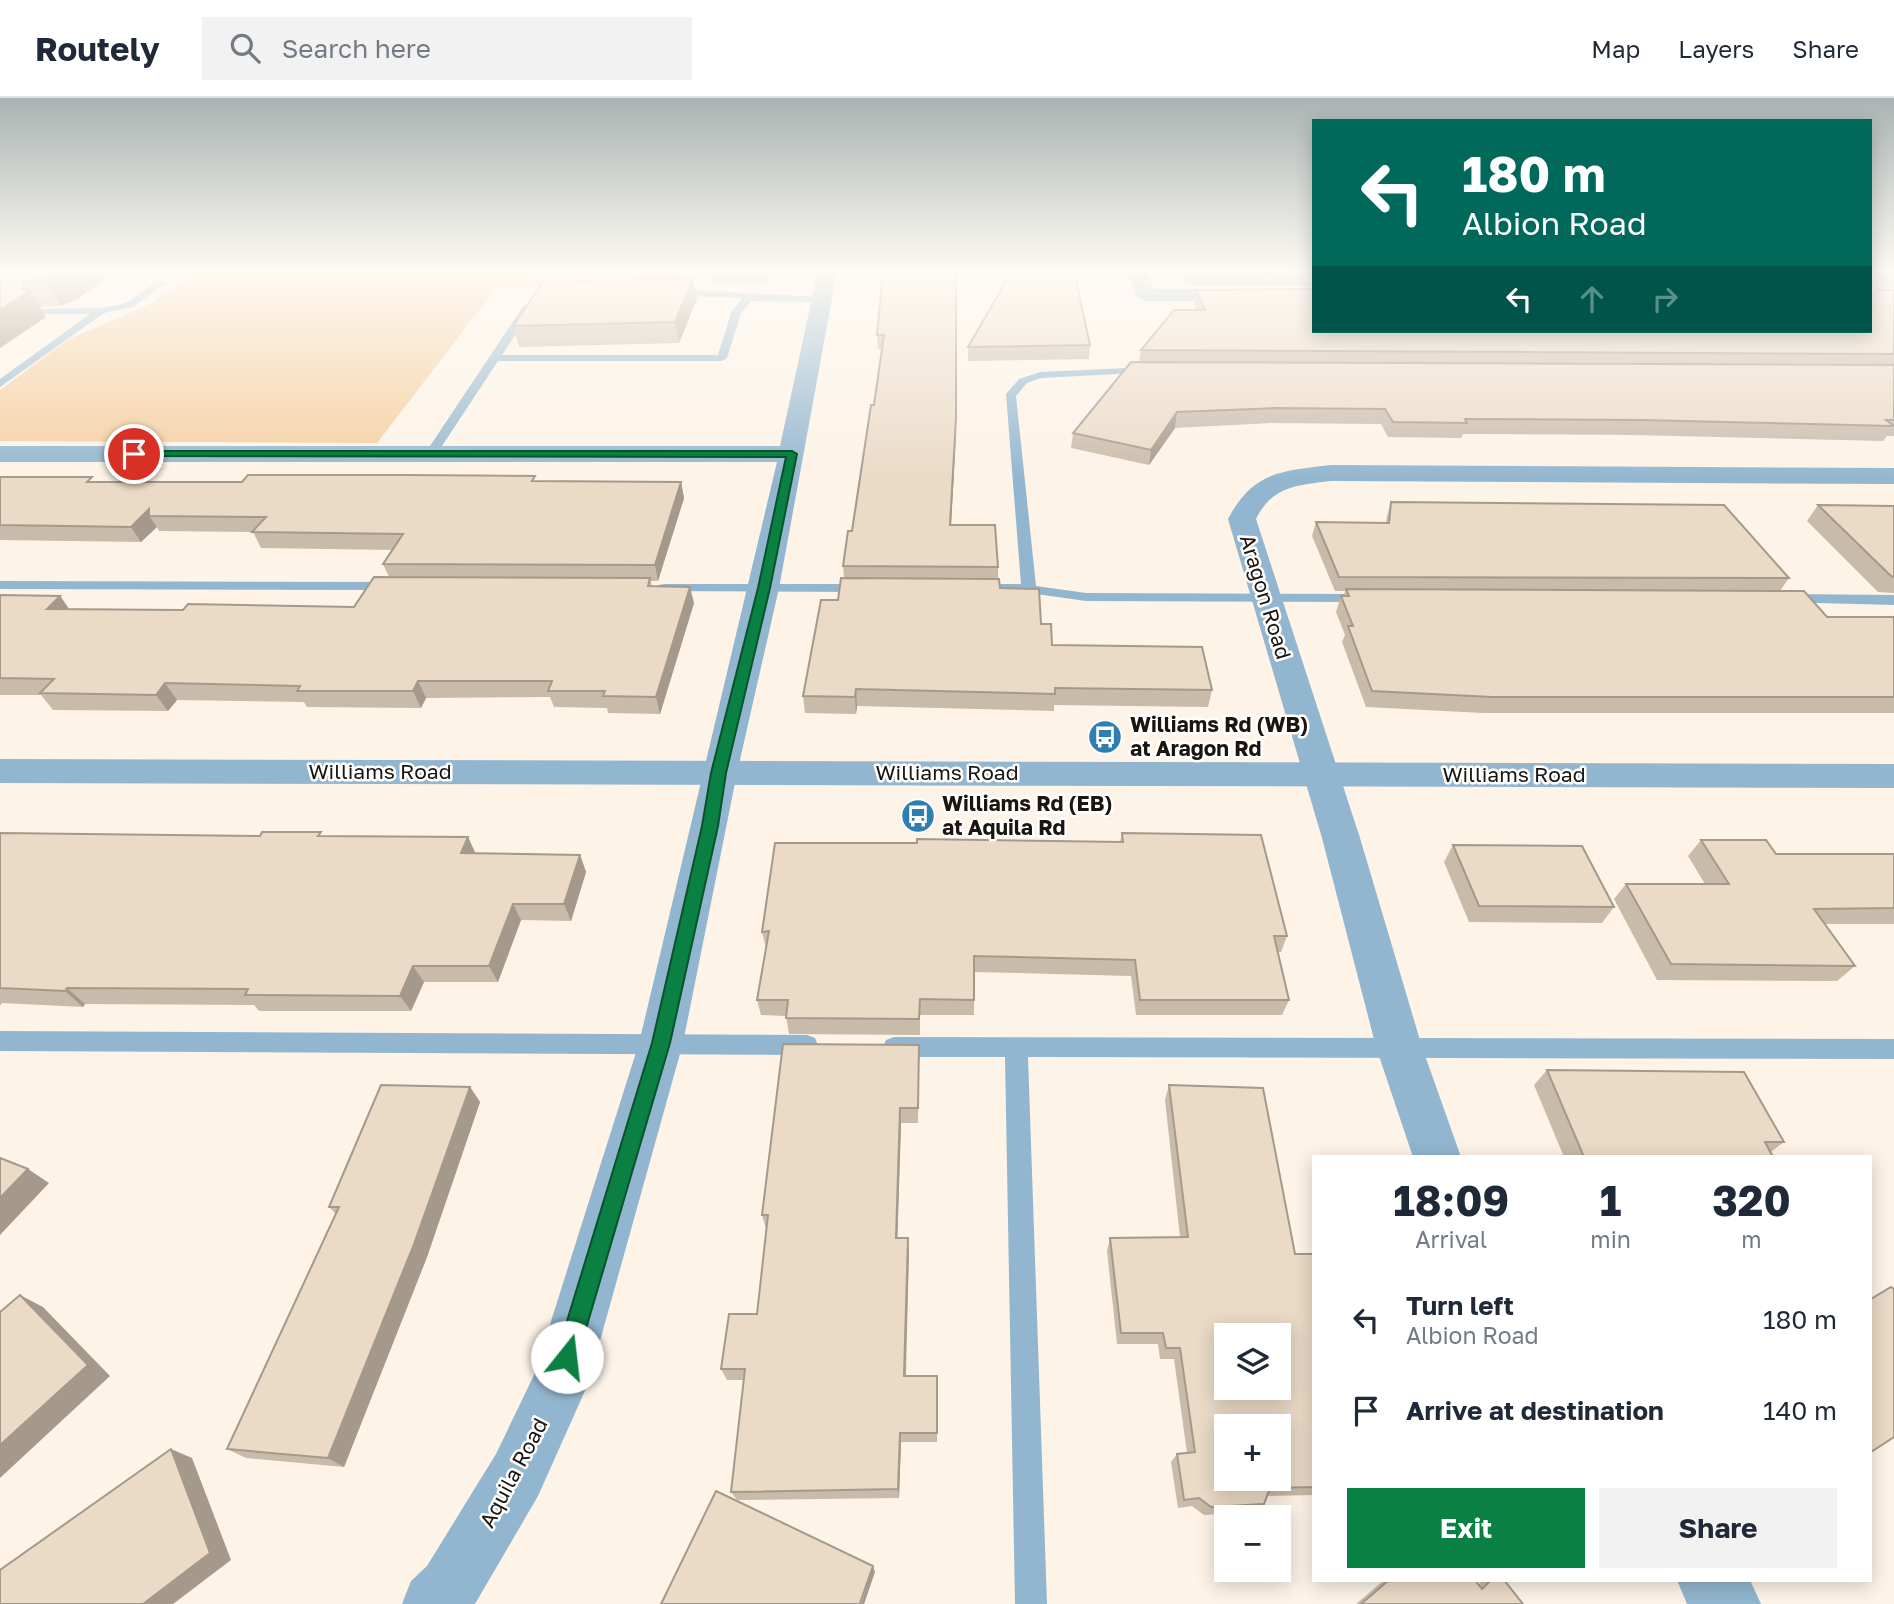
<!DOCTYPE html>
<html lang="en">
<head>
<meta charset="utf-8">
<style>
	:root { --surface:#fff; --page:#f2f2f3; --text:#1f2937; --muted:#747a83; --line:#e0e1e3; --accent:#0b8043 }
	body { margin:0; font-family:"Golos Text",sans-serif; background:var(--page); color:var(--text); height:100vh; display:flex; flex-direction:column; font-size:26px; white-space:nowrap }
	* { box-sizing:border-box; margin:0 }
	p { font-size:23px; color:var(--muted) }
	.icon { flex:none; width:38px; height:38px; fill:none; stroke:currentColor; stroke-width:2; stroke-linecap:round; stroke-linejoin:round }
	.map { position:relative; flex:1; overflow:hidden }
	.drawer { position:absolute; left:1312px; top:1057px; width:560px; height:427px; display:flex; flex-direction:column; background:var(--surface); border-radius:0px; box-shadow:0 4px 18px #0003 }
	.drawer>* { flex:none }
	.banner { position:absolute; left:1312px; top:21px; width:560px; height:214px; border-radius:0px; box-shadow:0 4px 18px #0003; background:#00695c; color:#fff; overflow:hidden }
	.tools { position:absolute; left:1214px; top:1225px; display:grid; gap:14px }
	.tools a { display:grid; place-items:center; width:77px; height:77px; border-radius:0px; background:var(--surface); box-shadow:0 4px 18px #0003; font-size:35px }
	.pin { position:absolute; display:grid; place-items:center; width:60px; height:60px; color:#fff; margin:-30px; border:4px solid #fff; border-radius:50%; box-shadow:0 2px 7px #0007 }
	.me { position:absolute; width:77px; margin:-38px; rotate:16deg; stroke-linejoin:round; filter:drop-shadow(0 0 5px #0008) }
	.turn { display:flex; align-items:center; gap:24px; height:147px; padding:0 35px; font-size:32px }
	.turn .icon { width:91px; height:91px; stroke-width:2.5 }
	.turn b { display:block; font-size:49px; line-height:60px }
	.lanes { display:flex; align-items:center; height:66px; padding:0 35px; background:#0003; justify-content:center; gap:35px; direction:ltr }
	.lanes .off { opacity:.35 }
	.eta { display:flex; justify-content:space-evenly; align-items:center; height:119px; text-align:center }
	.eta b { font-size:42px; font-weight:700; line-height:49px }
	.cta { display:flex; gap:14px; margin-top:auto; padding:14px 35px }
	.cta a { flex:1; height:80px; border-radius:0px; background:var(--accent); color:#fff; font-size:28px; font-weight:700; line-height:80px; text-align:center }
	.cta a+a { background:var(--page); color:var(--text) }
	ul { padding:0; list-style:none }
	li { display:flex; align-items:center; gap:21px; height:91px; padding:0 35px }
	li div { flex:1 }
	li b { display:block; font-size:26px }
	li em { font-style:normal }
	header { display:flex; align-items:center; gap:42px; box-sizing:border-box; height:98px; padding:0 35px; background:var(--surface); border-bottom:2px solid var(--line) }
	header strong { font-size:33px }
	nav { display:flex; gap:38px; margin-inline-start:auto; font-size:24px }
	.search { width:490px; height:63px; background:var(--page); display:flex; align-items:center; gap:18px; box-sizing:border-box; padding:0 24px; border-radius:0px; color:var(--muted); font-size:26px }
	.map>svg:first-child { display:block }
</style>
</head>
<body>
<header>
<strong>Routely</strong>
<div class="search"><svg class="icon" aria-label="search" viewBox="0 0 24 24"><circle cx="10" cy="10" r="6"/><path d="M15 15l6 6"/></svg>Search here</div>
<nav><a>Map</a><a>Layers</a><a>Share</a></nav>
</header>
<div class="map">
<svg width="1894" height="1506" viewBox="0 0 1894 1506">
	<rect width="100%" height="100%" fill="#fdf3e7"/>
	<path fill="#f4cd9e" d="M 136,173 L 683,173 L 675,189 L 497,189 L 377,345 L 0,343 L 0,292 L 69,241 L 151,206 L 187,181 L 127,180 Z"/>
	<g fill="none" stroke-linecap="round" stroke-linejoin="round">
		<g fill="#92b6cf" fill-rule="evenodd">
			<path d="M 158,183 L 166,185 L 133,209 L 104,215 L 0,289 L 0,281 L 90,216 L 45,216 L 41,215 L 41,211 L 101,210 L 126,205 Z"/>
			<path d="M 670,192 C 722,192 771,198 823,198 L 828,201 L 823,204 L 751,203 L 741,215 L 727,260 L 722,263 L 498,263 L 434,360 L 424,357 L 524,207 L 533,209 L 502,257 L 718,257 L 731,215 L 742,200 L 666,197 Z"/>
			<path d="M 1151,269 L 1155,270 L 1155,274 L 1041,280 L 1027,285 L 1016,298 L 1036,488 L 1086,495 L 1364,496 L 1369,498 L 1369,504 L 1086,503 L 1029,495 L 977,493 L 975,490 L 982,486 L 1021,486 L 1006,296 L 1019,281 L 1040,274 Z"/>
			<path d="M 0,483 L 392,484 L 399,488 L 392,492 L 0,491 Z"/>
			<path d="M 664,486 L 865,486 L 872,490 L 865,494 L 659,493 L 659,487 Z"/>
			<path d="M 1787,496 L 1894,497 L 1894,507 L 1782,504 L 1782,498 Z"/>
			<path d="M 0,933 L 807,937 L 815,940 L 818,947 L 815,954 L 807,957 L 0,953 Z"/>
			<path d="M 894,939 L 1894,941 L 1894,961 L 1028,959 L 1047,1506 L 1015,1506 L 1005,959 L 894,959 L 886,956 L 883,949 L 886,942 Z"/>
		</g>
		<g fill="#92b6cf" fill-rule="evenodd">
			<path d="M 818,173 L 837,173 L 779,490 L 737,675 L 683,945 L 588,1286 L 538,1398 L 475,1506 L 402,1506 L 411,1483 L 427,1468 L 496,1356 L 534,1277 L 639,945 L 777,364 L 0,364 L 0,348 L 780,348 Z"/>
			<path d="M 1128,173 L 1147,173 L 1153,191 L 1314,191 L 1314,203 L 1145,203 L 1135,197 Z"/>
			<path d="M 1331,367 L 1894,370 L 1894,386 L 1331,383 C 1298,387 1272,388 1256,421 L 1360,740 L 1422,949 L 1461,1059 L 1413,1059 L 1376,949 L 1322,740 L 1228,421 C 1253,373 1282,373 1331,367 Z"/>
			<path d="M 1677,1482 L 1750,1482 L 1761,1506 L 1687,1506 Z"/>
		</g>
		<path fill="#92b6cf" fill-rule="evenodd" d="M 0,661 L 1894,666 L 1894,690 L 0,685 Z"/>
	</g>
	<g fill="#c9bbaa">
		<path d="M 0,173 L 117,173 L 77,201 L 61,208 L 40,209 L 46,219 L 0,250 Z"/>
		<path d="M 707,173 L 771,173 L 768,185 L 709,185 Z"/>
		<path d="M 883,173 L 956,335 L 951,427 L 998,469 L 998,481 L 1000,490 L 1041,526 L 1052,547 L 1212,592 L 1208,609 L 1054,607 L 1054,613 L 857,608 L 856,616 L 805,615 L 803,598 L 838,502 L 844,480 L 843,468 L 852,433 L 874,307 L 882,251 L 878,251 L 877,237 Z"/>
		<path d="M 1180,173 L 1314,173 L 1314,191 L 1314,188 L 1186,188 Z"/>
		<path d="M 1871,173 L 1894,173 L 1894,190 L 1878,190 L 1878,192 L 1894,192 L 1894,338 L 1887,338 L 1883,343 L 1633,337 L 1463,336 L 1461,340 L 1388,339 L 1381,326 L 1272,325 L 1175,330 L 1149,367 L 1071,350 L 1073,335 L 1139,264 L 1141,252 L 1196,212 L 1194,206 L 1196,192 L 1314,191 Z"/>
		<path d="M 1075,178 L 1090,247 L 1089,261 L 968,263 L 968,249 Z"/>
		<path d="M 697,201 L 679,245 L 519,249 L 513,228 Z"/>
		<path d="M 0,379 L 96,384 L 681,384 L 684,400 L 658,483 L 651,483 L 652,488 L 694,505 L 660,616 L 608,615 L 607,610 L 554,609 L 550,599 L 426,600 L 421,610 L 307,609 L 304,604 L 177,602 L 168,613 L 53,612 L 41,597 L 0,597 L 0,497 L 60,498 L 69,511 L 183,512 L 354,509 L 389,479 L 383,466 L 393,452 L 261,450 L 253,434 L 159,433 L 157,429 L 141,444 L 0,442 Z"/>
		<path d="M 1391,404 L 1789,480 L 1780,493 L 1827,519 L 1894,519 L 1894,615 L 1483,615 L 1366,609 L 1342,544 L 1345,537 L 1336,514 L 1341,498 L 1344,498 L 1345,493 L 1335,493 L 1312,438 L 1316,424 L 1386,425 L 1387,418 Z"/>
		<path d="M 1818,407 L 1894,408 L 1894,495 L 1878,494 L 1807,423 Z"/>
		<path d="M 0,735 L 323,738 L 476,756 L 580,757 L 586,774 L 571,823 L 521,822 L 498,884 L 424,884 L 411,913 L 259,913 L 254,907 L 85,906 L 83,909 L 2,905 L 0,908 Z"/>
		<path d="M 1122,735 L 1287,838 L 1281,854 L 1277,854 L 1289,902 L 1282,917 L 1136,917 L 1131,878 L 974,874 L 974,917 L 920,917 L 920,937 L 789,936 L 786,918 L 761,917 L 757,902 L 766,850 L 762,834 L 917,745 L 1120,744 Z"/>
		<path d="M 1701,742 L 1776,756 L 1894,756 L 1894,826 L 1825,826 L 1855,868 L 1837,883 L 1657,882 L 1614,801 L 1626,786 L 1705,786 L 1688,758 Z"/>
		<path d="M 1453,747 L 1614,809 L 1602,825 L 1469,824 L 1444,764 Z"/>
		<path d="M 919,947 L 918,1025 L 901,1025 L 897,1140 L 909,1153 L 906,1278 L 937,1278 L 937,1344 L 901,1344 L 899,1400 L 737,1402 L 731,1394 L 744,1282 L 727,1282 L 721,1271 L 757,1216 L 766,1131 L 762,1117 Z"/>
		<path d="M 1547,972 L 1784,1044 L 1771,1054 L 1773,1059 L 1564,1059 L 1534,987 Z"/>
		<path d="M 1169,987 L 1295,1156 L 1314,1156 L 1314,1397 L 1267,1398 L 1264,1406 L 1256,1414 L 1204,1417 L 1192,1408 L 1178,1410 L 1171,1364 L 1177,1356 L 1187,1355 L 1174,1261 L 1160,1261 L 1158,1246 L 1117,1246 L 1107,1153 L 1110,1140 L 1180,1139 L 1165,1002 Z"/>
		<path d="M 470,989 L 480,1004 L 427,1159 L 344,1369 L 246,1360 L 227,1351 L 336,1116 L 329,1109 Z"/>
		<path d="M 1384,1482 L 1475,1482 L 1478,1487 L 1483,1482 L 1504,1482 L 1523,1506 L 1356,1506 Z"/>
	</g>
	<g fill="#a4998b">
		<path d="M 65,173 L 117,173 L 77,201 L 61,208 L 46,182 Z"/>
		<path d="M 767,173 L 771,173 L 768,185 Z"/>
		<path d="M 693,181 L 697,201 L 679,245 L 675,224 Z"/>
		<path d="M 23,183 L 46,219 L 0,250 L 0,212 L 23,191 Z"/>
		<path d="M 1177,314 L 1175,330 L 1149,367 L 1151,352 Z"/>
		<path d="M 956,320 L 956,335 L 950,443 L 950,427 Z"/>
		<path d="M 681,384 L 684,400 L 658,483 L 655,467 Z"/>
		<path d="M 149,411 L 149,418 L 157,429 L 141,444 L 131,429 Z"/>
		<path d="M 690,489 L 694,505 L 660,616 L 656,599 Z"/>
		<path d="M 60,498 L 72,515 L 47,511 Z"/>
		<path d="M 418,583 L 426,600 L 421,610 L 413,593 Z"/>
		<path d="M 165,585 L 177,602 L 168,613 L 156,597 Z"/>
		<path d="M 856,591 L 857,608 L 856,616 L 855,599 Z"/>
		<path d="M 468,739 L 476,756 L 461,755 Z"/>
		<path d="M 580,757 L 586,774 L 571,823 L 564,806 Z"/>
		<path d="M 513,806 L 521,822 L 498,884 L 489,868 Z"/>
		<path d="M 413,868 L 424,884 L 411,913 L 400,898 Z"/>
		<path d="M 67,890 L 85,906 L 83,909 L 65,893 Z"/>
		<path d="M 470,989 L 480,1004 L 427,1159 L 344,1369 L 328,1360 Z"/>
		<path d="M 900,1010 L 901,1025 L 897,1153 L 896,1140 Z"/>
		<path d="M 28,1071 L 49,1085 L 0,1137 L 0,1100 Z"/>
		<path d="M 908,1140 L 909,1153 L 905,1288 L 904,1278 Z"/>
		<path d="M 20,1197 L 43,1209 L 110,1278 L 0,1380 L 0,1347 Z"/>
		<path d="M 900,1335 L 901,1344 L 899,1400 L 898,1391 Z"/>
		<path d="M 171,1351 L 192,1360 L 231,1462 L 173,1506 L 143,1506 Z"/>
		<path d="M 873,1468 L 875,1474 L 864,1506 L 861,1506 Z"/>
	</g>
	<g fill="#eadac6" stroke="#a4998b" stroke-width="2" fill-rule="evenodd">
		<path d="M 0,173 L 65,173 L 46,182 L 23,183 L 23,191 L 30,193 L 0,212 Z"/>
		<path d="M 883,173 L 956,173 L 956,320 L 950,427 L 995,427 L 998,469 L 843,468 L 848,433 L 852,433 L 871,307 L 874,307 L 884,237 L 877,237 Z"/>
		<path d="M 1012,173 L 1074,173 L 1090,247 L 968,249 Z"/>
		<path d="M 1188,173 L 1314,173 L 1314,175 L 1189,175 Z"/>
		<path d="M 1871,173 L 1894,173 L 1894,177 L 1877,177 L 1878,192 L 1894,192 L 1894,256 L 1141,252 L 1174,212 L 1205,212 L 1196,192 L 1314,191 L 1314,233 L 1871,233 Z"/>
		<path d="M 693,181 L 675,224 L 513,228 L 543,184 Z"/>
		<path d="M 1131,264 L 1894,267 L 1894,322 L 1886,322 L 1894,328 L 1640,322 L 1465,321 L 1467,325 L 1393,324 L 1385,311 L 1276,310 L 1177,314 L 1151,352 L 1073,335 Z"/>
		<path d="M 248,377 L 405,377 L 535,378 L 532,383 L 681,384 L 655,467 L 383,466 L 403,436 L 252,434 L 266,419 L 149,418 L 149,411 L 131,429 L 0,427 L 0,379 L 92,379 L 87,384 L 242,384 Z"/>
		<path d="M 1391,404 L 1724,407 L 1789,480 L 1339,479 L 1316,424 L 1389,425 Z"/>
		<path d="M 1818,407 L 1894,408 L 1894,479 L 1891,478 Z"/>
		<path d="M 374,479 L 650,480 L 648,488 L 690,489 L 656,599 L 603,598 L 605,593 L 548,593 L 552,583 L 418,583 L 413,593 L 297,593 L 300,588 L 165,585 L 156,597 L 40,595 L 54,581 L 0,580 L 0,497 L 60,498 L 47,511 L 183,512 L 188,506 L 354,509 Z"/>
		<path d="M 841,480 L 999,481 L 1000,490 L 1039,491 L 1041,526 L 1051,526 L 1052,547 L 1202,549 L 1212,592 L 1055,590 L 1055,596 L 856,591 L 855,599 L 803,598 L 821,502 L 838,502 Z"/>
		<path d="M 1346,491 L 1804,493 L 1827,519 L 1894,519 L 1894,599 L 1492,599 L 1372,593 L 1348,528 L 1353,528 L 1341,498 L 1349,498 Z"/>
		<path d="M 262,734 L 321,734 L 318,738 L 468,739 L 461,755 L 580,757 L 564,806 L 513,806 L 489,868 L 413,868 L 400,898 L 245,897 L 248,891 L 67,890 L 65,893 L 0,890 L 0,735 L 260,738 Z"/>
		<path d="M 1122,735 L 1261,737 L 1287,838 L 1274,838 L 1289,902 L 1140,902 L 1135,862 L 974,858 L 974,902 L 920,901 L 919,921 L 786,920 L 788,902 L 757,902 L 769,833 L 762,834 L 775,745 L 917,745 L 917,741 L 1123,744 Z"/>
		<path d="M 1701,742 L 1766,742 L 1776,756 L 1894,756 L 1894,810 L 1814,811 L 1855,868 L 1671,866 L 1626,786 L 1729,786 Z"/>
		<path d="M 1453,747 L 1582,748 L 1614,809 L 1479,808 Z"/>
		<path d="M 783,946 L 919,947 L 918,1010 L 900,1010 L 896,1140 L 908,1140 L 904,1278 L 937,1278 L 937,1335 L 900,1335 L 898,1391 L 731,1394 L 745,1271 L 721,1271 L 729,1216 L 757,1216 L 768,1117 L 762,1117 Z"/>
		<path d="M 1547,972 L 1744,974 L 1784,1044 L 1765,1044 L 1773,1059 L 1584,1059 Z"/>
		<path d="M 381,987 L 470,989 L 414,1146 L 328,1360 L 227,1351 L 339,1109 L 329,1109 Z"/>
		<path d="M 1169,987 L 1263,990 L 1295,1156 L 1314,1156 L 1314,1389 L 1270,1390 L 1264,1406 L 1211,1409 L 1199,1400 L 1184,1402 L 1177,1356 L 1195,1354 L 1180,1250 L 1166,1250 L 1163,1235 L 1121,1235 L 1110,1140 L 1188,1139 ZM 1227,1237 L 1279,1237 L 1279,1290 L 1227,1290 ZM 1227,1328 L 1279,1328 L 1279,1381 L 1227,1381 Z"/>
		<path d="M 0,1060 L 28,1071 L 0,1100 Z"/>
		<path d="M 1891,1189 L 1894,1191 L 1894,1339 L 1871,1354 L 1871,1201 Z"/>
		<path d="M 20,1197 L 88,1267 L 0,1347 L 0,1214 Z"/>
		<path d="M 171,1351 L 210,1455 L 143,1506 L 0,1506 L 0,1472 Z"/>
		<path d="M 716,1393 L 873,1468 L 860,1505 L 861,1506 L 661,1506 Z"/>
		<path d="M 1389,1482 L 1475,1482 L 1482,1491 L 1491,1482 L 1504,1482 L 1523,1506 L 1361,1506 Z"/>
	</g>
	<linearGradient id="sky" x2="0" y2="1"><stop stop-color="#aab4b3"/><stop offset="0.45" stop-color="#fefaf4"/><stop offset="1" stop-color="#fefaf4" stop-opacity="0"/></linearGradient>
	<rect width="1894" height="384" fill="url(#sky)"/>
	<path fill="#0b8043" stroke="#07532c" stroke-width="2" d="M 134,353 L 792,353 L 797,356 L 770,490 L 726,675 L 718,728 L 670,945 L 575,1268 L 567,1271 L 559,1268 L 556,1259 L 652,945 L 702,728 L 711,675 L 758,490 L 786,359 L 131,358 L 131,354 Z"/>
	<defs>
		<g id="bus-disc" transform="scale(1.75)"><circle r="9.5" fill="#2e7fb0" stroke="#fff"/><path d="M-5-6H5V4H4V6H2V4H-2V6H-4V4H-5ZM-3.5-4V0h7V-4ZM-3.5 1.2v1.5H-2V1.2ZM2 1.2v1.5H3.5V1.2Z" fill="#fff"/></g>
	</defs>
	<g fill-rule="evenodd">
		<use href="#bus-disc" x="1105" y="639"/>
		<use href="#bus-disc" x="918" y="718"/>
	</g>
	<g text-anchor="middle" stroke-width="5" stroke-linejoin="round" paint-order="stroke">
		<g font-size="21" fill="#1a150e" stroke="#fff">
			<text transform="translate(1265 499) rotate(73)" y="7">Aragon Road</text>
			<text x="380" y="681">Williams Road</text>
			<text x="947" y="682">Williams Road</text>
			<text x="1514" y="684">Williams Road</text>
			<text transform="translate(514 1375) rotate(-62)" y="7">Aquila Road</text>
		</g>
		<g font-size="21" font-weight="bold" fill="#1a150e" stroke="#fff" text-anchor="start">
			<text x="1130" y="634">Williams Rd (WB)<tspan x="1130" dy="24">at Aragon Rd</tspan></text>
			<text x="942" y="713">Williams Rd (EB)<tspan x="942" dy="24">at Aquila Rd</tspan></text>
		</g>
	</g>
</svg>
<div class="tools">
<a><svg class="icon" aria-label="layers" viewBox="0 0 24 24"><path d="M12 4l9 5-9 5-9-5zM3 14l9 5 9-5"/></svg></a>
<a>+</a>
<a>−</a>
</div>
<div class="pin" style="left:134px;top:356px;background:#d93025"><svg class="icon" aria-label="arrive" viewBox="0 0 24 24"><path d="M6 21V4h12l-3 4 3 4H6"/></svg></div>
<svg class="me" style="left:567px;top:1259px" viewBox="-20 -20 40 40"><circle r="19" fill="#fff"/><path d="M0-13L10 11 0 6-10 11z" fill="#0b8043"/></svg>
<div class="banner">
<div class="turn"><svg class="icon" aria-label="left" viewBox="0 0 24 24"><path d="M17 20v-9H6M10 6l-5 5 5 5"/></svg><div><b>180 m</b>Albion Road</div></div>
<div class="lanes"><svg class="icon" aria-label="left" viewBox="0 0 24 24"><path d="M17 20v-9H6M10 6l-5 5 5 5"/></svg><svg class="icon off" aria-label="ahead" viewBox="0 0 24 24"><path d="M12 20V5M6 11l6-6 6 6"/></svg><svg class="icon off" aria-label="right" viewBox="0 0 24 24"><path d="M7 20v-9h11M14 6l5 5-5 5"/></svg></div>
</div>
<section class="drawer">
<div class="eta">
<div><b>18:09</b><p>Arrival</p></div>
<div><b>1</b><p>min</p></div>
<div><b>320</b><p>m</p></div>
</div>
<ul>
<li><svg class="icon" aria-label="left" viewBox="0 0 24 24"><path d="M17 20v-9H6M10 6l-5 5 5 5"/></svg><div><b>Turn left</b><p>Albion Road</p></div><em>180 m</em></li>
<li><svg class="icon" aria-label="arrive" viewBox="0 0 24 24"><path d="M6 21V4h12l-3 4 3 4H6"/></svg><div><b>Arrive at destination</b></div><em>140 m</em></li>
</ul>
<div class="cta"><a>Exit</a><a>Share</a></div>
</section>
</div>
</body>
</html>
